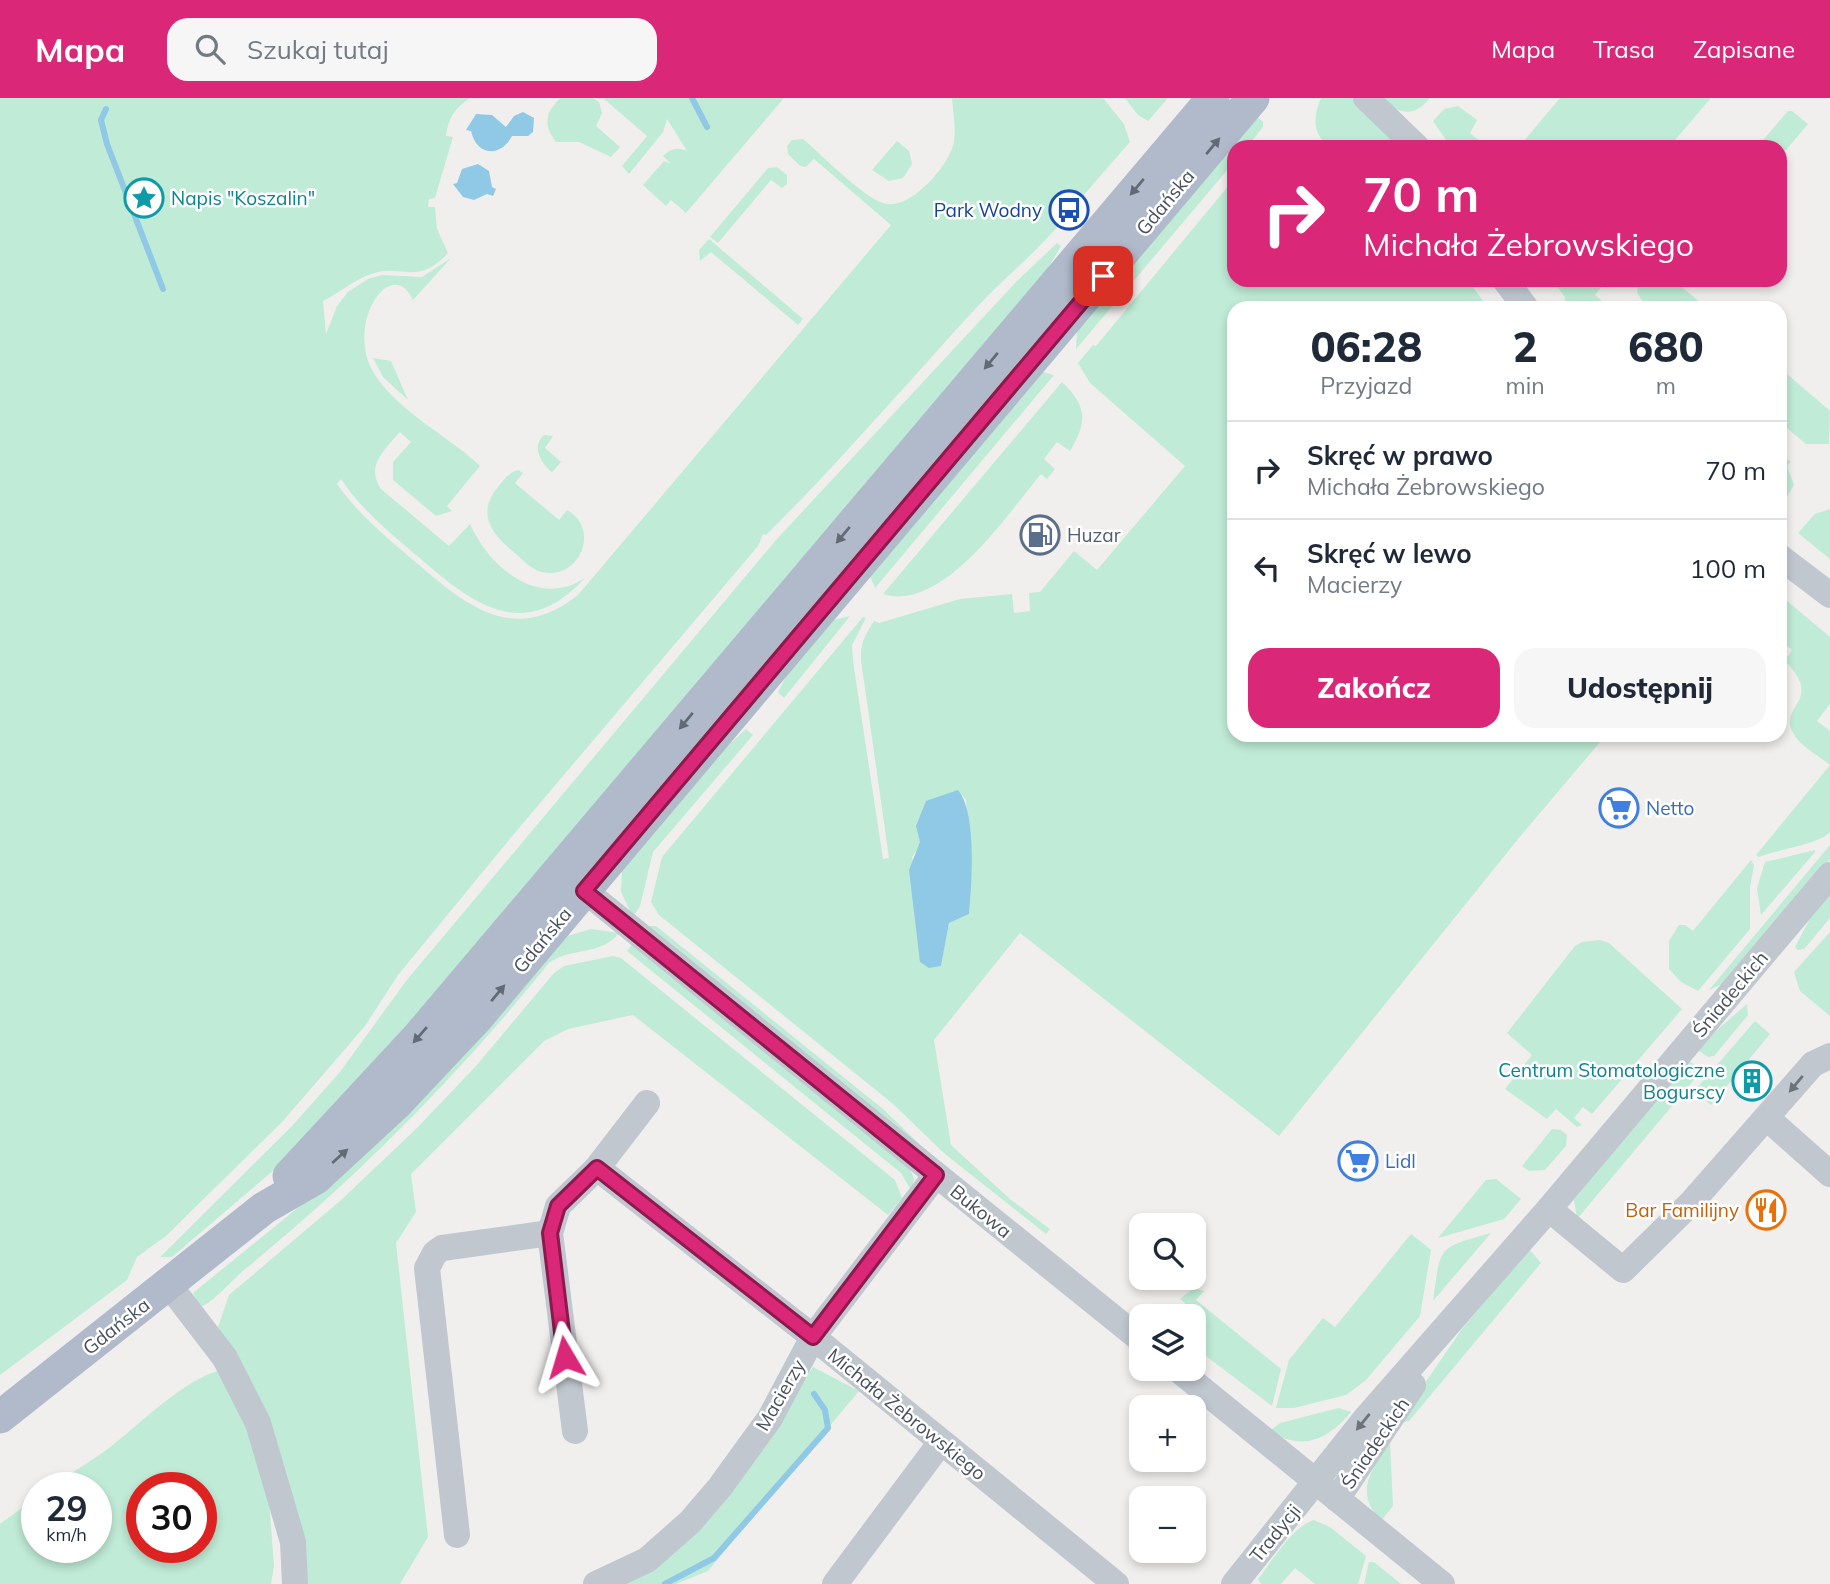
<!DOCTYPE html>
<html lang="pl">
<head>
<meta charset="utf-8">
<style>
	:root { --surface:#fff; --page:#f6f6f7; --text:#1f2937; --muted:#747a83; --line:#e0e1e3; --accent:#db2777 }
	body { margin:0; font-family:Mulish,sans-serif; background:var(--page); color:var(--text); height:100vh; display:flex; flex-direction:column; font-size:26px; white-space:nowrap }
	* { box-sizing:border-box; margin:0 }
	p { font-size:23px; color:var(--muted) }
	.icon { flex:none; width:38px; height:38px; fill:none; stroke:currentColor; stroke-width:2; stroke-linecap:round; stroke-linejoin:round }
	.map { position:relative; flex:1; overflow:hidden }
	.sheet { position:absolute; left:1227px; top:203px; width:560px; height:441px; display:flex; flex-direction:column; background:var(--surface); border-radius:21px; box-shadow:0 4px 10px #0003 }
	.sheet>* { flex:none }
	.top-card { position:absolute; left:1227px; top:42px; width:560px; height:147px; border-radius:21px; box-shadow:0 4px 10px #0003; background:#db2777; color:#fff; overflow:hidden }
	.buttons { position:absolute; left:1129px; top:1115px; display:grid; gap:14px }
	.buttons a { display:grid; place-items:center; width:77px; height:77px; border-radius:14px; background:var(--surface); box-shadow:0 4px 10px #0003; font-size:35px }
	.speed { position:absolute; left:21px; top:1374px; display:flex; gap:14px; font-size:35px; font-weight:700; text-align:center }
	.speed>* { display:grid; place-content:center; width:91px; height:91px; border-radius:50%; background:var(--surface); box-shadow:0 4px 10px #0003; line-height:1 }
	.speed small { font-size:18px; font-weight:400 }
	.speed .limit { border:10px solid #d22; background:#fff; color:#111 }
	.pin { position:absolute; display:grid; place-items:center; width:60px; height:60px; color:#fff; margin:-30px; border-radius:14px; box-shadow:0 4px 10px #0006 }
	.me { position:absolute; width:77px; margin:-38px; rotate:353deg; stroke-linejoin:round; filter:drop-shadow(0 0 5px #0008) }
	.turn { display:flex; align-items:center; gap:24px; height:147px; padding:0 21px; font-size:32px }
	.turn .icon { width:91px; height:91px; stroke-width:2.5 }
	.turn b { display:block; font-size:49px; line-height:60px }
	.eta { display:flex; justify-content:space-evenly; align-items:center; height:119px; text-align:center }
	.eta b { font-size:42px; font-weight:800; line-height:49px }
	.button { display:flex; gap:14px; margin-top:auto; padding:14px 21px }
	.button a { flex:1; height:80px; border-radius:21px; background:var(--accent); color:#fff; font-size:28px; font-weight:800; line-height:80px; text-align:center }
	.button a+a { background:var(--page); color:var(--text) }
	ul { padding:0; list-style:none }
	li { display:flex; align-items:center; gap:21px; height:98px; padding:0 21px; border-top:2px solid var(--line) }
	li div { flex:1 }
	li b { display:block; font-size:26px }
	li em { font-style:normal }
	header { display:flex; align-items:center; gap:42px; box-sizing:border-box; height:98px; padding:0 35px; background:var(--accent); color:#fff }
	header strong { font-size:33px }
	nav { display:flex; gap:38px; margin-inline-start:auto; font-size:24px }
	.search { width:490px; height:63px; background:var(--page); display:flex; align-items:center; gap:18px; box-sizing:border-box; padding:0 24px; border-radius:21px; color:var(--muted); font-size:26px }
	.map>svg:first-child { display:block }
</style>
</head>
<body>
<header>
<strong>Mapa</strong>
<div class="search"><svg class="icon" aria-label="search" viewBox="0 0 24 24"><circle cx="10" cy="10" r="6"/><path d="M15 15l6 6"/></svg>Szukaj tutaj</div>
<nav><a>Mapa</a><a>Trasa</a><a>Zapisane</a></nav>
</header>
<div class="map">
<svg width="1830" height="1486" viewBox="0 0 1830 1486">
	<rect width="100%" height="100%" fill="#f1efee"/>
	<g fill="#c0ebd6" fill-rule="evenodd">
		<path d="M 0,0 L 470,0 C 455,10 448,20 446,38 L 453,39 L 435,100 L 429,101 L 428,109 L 435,109 L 437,131 L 448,155 C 417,189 402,165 371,176 C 354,182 339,195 323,203 L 326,236 L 337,208 L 348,194 L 368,181 L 382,177 L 422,179 L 451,160 L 413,202 C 391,155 343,228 375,277 C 400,315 450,339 480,368 L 447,408 L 452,413 L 436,418 L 393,382 L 393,364 L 411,344 L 400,334 C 385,351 365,368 381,391 L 449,448 L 470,426 C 489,469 538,511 585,480 C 522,548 471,504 416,457 C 388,433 361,411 341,381 L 337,386 C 358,416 385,438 413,462 C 465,506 512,549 578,497 L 891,127 L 814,61 L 806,69 L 800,68 L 788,56 L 787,48 L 792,42 L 803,41 C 822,57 863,99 883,105 C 908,114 946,71 953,48 C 957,33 953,16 952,0 L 1103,0 L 1124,26 L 1130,44 L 1075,107 L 1071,104 L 1059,117 L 1064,121 C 1038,153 1005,179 977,209 C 907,285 840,364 766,437 L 763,436 L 758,448 L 513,737 L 398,877 L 365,928 L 283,1023 L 166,1138 L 137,1159 L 127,1182 L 0,1277 Z"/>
		<path d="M 560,0 L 593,0 L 599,4 L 602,15 L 596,28 L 620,49 L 611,59 L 579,44 L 556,44 C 543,26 545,16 560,0 Z"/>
		<path d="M 603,0 L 784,0 L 686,115 L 671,102 L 666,108 L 643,87 L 664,63 L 671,66 L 663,58 C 671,50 678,49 687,53 L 667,21 L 663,34 L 629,76 L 622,68 L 647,38 Z"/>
		<path d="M 1125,0 L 1168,0 L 1148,23 L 1138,17 Z"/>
		<path d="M 1321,0 L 1352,0 L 1402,49 L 1329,49 C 1312,35 1313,19 1321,0 Z"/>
		<path d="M 1378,0 L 1430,0 C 1412,22 1398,14 1378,0 Z"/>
		<path d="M 1560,0 L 1711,0 L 1669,49 L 1519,49 Z"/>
		<path d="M 1458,8 L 1477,22 L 1470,35 L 1487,49 L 1451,49 L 1433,23 L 1444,11 Z"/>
		<path d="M 1788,13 L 1792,13 L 1808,26 L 1780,59 L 1780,49 L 1757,49 Z"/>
		<path d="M 1254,16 L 1263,24 L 1263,29 L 1247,49 L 1234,49 L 1234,64 L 1076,251 L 1077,233 Z"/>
		<path d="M 897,43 L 909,53 L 912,66 L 903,80 L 889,83 L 872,72 Z"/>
		<path d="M 777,69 L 787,77 L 787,86 L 782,90 L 771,82 L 718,145 L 710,139 L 768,70 Z"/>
		<path d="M 1234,81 L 1234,182 L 1468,182 L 1488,210 L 1234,210 L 1234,637 L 1606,637 L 1518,741 L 1279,1038 L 1020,835 L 934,942 L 951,1047 L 1010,1101 L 1050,1131 L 1046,1136 L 945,1056 L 892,1005 L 659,817 L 651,804 L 662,759 L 863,519 L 866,520 L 852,547 L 853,563 L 883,761 L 889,760 L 861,562 C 860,546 865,537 874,523 L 879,525 L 960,501 L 1012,496 L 1014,515 L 1030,513 L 1029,495 L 1040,494 L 1074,453 L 1097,472 L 1185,368 L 1090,285 L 1078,265 L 1093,247 L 1096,248 ZM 958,692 L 966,702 L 970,752 L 969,816 L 949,825 L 941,867 L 912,759 Z"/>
		<path d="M 709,141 L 803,221 L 798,227 L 711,154 L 700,163 L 699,152 Z"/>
		<path d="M 1057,145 L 1061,148 L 1029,202 L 552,766 L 296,1053 L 172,1159 L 160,1159 L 291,1029 L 340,974 L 406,883 L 776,442 L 1016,184 Z"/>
		<path d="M 1543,182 L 1607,182 L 1595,197 L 1610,210 L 1564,210 L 1565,199 L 1555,186 L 1546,187 Z"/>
		<path d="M 1639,182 L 1673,182 L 1707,210 L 1646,210 L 1637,194 Z"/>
		<path d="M 373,260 L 391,263 L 408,302 L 383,279 Z"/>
		<path d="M 1780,270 L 1830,313 L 1829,346 L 1806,346 L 1780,324 L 1782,313 L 1780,311 Z"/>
		<path d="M 1043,274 L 1054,277 L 875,490 L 870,478 Z"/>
		<path d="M 1062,284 C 1087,308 1088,323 1070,353 L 1057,344 L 1044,361 L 1055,371 L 1047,381 L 1041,376 C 1008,415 943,515 883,496 Z"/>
		<path d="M 544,337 L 553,338 L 545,350 L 561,364 L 552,374 C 541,366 531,348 544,337 Z"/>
		<path d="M 1780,355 L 1791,364 L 1787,368 L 1794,387 L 1780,410 Z"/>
		<path d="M 518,372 L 523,375 L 515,385 L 559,422 L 567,412 C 601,430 580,483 542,474 C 532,472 524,463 516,456 C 493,437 475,417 498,389 C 504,382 509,374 518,372 Z"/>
		<path d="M 1830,411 L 1830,461 L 1798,435 L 1815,416 Z"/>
		<path d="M 1780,497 L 1830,539 L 1830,606 L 1817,623 L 1830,633 L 1830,734 C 1821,746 1775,752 1759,759 L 1756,757 L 1830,667 C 1818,657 1799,648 1792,633 C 1780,606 1824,603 1785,563 L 1792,552 L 1780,542 Z"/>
		<path d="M 850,518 L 784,600 L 778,594 L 797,557 L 834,522 Z"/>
		<path d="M 746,631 L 753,637 L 653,754 L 640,808 L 633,819 L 621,794 L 622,772 L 693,680 Z"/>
		<path d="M 1830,747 L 1830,761 L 1727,884 L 1709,892 Z"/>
		<path d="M 1815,752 L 1815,754 L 1761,817 L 1757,790 L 1765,764 Z"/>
		<path d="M 1751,762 L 1754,767 L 1750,790 L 1750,831 L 1698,893 L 1681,884 L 1669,871 L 1669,843 L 1679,827 L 1685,827 L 1693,833 Z"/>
		<path d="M 1830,795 L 1830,820 L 1804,851 L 1798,852 L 1795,849 L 1814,813 Z"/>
		<path d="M 649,828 L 656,828 L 883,1011 L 934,1060 Z"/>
		<path d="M 591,831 L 619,835 C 601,858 571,849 549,865 C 458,978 357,1080 244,1172 C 233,1181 212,1206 200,1209 L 193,1195 L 327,1086 L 564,839 Z"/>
		<path d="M 1830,834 L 1830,918 L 1800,893 L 1794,874 Z"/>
		<path d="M 1600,842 L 1609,845 L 1682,911 L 1592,1016 L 1583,1009 L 1574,1020 L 1582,1027 L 1577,1029 L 1556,1011 L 1547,1021 L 1505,991 L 1532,957 L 1507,935 L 1575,848 L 1582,844 Z"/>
		<path d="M 632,846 L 910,1071 L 914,1081 L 912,1094 L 901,1075 L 627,853 Z"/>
		<path d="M 613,858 L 621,860 L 895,1082 L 902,1100 L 888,1117 L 633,917 L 568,931 L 544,943 L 411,1076 L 416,1114 L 396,1145 L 428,1439 L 400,1486 L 308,1486 L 304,1450 L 264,1322 L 218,1229 L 229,1197 L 340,1103 L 416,1031 L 476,968 L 554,875 L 564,868 Z"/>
		<path d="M 1747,906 L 1748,917 L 1714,958 L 1708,959 L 1699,953 L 1699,948 Z"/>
		<path d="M 1755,923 L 1770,936 L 1711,1007 L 1706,1003 L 1715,992 L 1709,987 L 1700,998 L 1697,990 Z"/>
		<path d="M 1688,962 L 1698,970 L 1698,977 L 1577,1121 L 1574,1102 Z"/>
		<path d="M 1552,1031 L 1561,1032 L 1567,1037 L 1566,1048 L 1545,1072 L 1529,1073 L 1522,1068 Z"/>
		<path d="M 1496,1081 L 1521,1101 L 1504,1121 L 1438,1140 L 1486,1082 Z"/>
		<path d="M 1491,1135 L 1433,1203 C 1441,1147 1437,1150 1491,1135 Z"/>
		<path d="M 1411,1136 L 1431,1152 L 1420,1218 L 1366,1282 L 1346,1297 L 1294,1310 L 1276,1310 L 1289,1262 L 1323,1220 L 1335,1229 Z"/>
		<path d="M 1529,1151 L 1541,1165 L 1409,1323 L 1397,1326 L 1462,1231 Z"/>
		<path d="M 1194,1190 L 1204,1193 L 1196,1202 L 1281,1271 L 1272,1308 L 1194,1249 L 1194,1218 L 1175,1218 L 1185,1205 L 1180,1201 Z"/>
		<path d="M 813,1269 L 859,1293 L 708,1473 L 676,1486 L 621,1486 C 713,1448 760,1348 813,1269 Z"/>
		<path d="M 225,1272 L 266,1362 L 274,1468 L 271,1486 L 0,1486 L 0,1426 L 37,1399 L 37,1449 L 96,1449 L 96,1390 L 50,1389 C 69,1376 90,1364 109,1350 C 137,1329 190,1275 225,1272 ZM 142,1390 L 201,1390 L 201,1449 L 142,1449 Z"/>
		<path d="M 1339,1310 L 1351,1314 C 1329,1341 1302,1354 1270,1333 L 1280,1325 Z"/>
		<path d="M 1390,1344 L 1393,1408 L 1381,1423 C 1353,1393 1372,1372 1390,1344 Z"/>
		<path d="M 1314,1422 L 1330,1429 L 1366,1458 L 1358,1486 L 1315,1486 L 1295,1470 L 1281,1486 L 1261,1486 L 1258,1481 C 1272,1464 1291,1429 1314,1422 Z"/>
		<path d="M 1369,1464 L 1374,1464 L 1401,1486 L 1364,1486 Z"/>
	</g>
	<g fill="#90c9e5">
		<path d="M 523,14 L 534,20 L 533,34 L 528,38 L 512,38 C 501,59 477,59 471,33 L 466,32 L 476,16 L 492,17 L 506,29 L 514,18 Z"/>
		<path d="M 478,66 L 489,73 L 492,89 L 496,91 L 493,98 L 487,96 L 474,102 L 463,99 L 453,86 L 457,85 L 462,71 Z"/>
		<path d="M 958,692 C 977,714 972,787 969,816 L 949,825 L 941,868 L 929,870 L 920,864 L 909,772 L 920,744 L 916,728 L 926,703 Z"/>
	</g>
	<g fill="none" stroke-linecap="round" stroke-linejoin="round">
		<g stroke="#90c9e5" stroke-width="6">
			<path d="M 692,0 L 707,29"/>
			<path d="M 106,11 L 101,22 L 107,46 L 163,191"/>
			<path d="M 665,1486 L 714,1460 L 828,1330 L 825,1312 L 814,1296"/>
		</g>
		<g stroke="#c0c7cf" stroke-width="26">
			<path d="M 1366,0 L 1417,49"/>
			<path d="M 1505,182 L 1526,210"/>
			<path d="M 1780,459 L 1830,497"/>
			<path d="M 569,780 L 1141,1242"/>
			<path d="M 1767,1020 L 1830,1076"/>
			<path d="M 597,1070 L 647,1005"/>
			<path d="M 1549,1111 L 1623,1172 L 1691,1105 L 1813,966 L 1830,958"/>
			<path d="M 169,1187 L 225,1260 L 258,1325 L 293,1444 L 295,1486"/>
			<path d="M 1176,1270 L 1442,1486"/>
			<path d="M 575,1333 L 550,1135 L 558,1108 L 597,1070 L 813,1239 L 1116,1486"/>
			<path d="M 1337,1401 L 1413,1287"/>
			<path d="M 457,1437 L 427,1170 L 435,1155 L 442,1150 L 550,1135"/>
			<path d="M 596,1486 L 647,1462 L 690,1424 L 720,1389 L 770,1320 L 813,1239 L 936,1077"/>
			<path d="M 835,1486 L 941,1344"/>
			<path d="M 1234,1486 L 1365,1321 L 1549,1111 L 1830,777"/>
		</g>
		<g stroke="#b0bacb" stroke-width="33">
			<path d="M 289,1078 L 418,939 L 1213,0"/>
			<path d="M 0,1319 L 264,1110 L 316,1080 L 396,1006 L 476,921 L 1253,0"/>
		</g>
	</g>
	<defs><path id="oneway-solid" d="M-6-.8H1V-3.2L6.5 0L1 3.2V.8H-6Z" transform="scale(1.75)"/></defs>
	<g fill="#626a76">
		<use href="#oneway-solid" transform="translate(1213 48) rotate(-50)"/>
		<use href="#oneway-solid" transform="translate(1137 89) rotate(130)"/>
		<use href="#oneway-solid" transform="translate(991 263) rotate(130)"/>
		<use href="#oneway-solid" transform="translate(843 437) rotate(130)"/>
		<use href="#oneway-solid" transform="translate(686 623) rotate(130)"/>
		<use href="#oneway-solid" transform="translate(498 895) rotate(-50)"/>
		<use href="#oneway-solid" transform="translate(420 937) rotate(131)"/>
		<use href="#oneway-solid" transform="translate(340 1058) rotate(-42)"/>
	</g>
	<g fill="#6c737d">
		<use href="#oneway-solid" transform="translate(1796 986) rotate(130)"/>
		<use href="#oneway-solid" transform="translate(1363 1324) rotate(129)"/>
	</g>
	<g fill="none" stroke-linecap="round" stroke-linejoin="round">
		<g stroke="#8e194d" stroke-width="18">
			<path id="route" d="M 565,1259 L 550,1135 L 558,1108 L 597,1070 L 813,1239 L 936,1077 L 584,793 L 1103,178"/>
		</g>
		<use href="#route" stroke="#db2777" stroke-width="12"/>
	</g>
	<defs>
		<g id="sight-ring" transform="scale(2.0125)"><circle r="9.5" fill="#fff" stroke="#0f9aa8" stroke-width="1.5"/><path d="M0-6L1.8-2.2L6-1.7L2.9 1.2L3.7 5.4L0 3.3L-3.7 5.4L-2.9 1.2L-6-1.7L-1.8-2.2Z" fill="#0f9aa8"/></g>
		<g id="bus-ring" transform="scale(2.0125)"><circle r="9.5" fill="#fff" stroke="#1a4fb4" stroke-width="1.5"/><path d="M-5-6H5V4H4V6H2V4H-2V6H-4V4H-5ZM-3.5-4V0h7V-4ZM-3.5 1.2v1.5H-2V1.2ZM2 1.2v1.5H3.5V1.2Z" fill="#1a4fb4"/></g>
		<g id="fuel-ring" transform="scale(2.0125)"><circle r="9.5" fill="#fff" stroke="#5c6f8a" stroke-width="1.5"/><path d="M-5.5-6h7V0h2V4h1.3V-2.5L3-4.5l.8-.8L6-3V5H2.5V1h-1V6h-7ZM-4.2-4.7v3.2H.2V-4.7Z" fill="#5c6f8a"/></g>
		<g id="supermarket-ring" transform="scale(2.0125)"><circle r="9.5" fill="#fff" stroke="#3f7fe0" stroke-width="1.5"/><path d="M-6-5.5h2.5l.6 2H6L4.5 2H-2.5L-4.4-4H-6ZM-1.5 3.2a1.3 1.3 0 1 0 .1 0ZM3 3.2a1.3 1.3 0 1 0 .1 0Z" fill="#3f7fe0"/></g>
		<g id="building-ring" transform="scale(2.0125)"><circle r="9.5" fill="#fff" stroke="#0f9aa8" stroke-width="1.5"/><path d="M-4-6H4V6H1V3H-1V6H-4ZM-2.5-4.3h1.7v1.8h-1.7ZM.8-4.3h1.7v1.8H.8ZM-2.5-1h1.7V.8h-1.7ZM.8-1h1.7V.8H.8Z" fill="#0f9aa8"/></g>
		<g id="restaurant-ring" transform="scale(2.0125)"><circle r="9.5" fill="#fff" stroke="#e8710a" stroke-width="1.5"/><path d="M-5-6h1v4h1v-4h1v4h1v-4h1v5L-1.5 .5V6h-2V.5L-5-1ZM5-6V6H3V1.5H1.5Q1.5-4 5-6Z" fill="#e8710a"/></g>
	</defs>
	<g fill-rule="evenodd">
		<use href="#sight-ring" x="144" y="100"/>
		<use href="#bus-ring" x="1069" y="112"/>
		<use href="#fuel-ring" x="1040" y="437"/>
		<use href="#supermarket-ring" x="1619" y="710"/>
		<use href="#building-ring" x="1752" y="983"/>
		<use href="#supermarket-ring" x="1358" y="1063"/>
		<use href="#restaurant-ring" x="1766" y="1112"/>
	</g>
	<g text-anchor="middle" stroke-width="5" stroke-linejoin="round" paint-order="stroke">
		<g font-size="19" fill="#0d838f" stroke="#fff" text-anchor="start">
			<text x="171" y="107">Napis "Koszalin"</text>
			<text x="1725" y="979" text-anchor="end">Centrum Stomatologiczne<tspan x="1725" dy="22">Bogurscy</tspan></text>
		</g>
		<g font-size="19" fill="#484f5a" stroke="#fff">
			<text transform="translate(1165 104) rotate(-50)" y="7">Gdańska</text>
			<text transform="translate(542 842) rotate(-50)" y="7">Gdańska</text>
			<text transform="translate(1730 896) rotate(-50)" y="7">Śniadeckich</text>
			<text transform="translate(981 1113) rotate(39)" y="7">Bukowa</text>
			<text transform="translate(116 1228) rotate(-38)" y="7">Gdańska</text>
			<text transform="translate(780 1297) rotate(-60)" y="7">Macierzy</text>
			<text transform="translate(907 1316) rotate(39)" y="7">Michała Żebrowskiego</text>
			<text transform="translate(1375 1345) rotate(-56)" y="7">Śniadeckich</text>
			<text transform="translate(1275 1435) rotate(-51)" y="7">Tradycji</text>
		</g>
		<g font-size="19" fill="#164399" stroke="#fff" text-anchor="end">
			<text x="1042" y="119">Park Wodny</text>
		</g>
		<g font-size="19" fill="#4e5e75" stroke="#fff" text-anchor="start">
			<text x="1067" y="444">Huzar</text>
		</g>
		<g font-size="19" fill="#366cbe" stroke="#fff" text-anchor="start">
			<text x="1646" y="717">Netto</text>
			<text x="1385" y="1070">Lidl</text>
		</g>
		<g font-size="19" fill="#c56008" stroke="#fff" text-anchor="end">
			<text x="1739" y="1119">Bar Familijny</text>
		</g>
	</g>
</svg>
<div class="buttons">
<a><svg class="icon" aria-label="search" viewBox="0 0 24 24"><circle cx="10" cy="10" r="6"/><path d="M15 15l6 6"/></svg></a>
<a><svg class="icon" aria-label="layers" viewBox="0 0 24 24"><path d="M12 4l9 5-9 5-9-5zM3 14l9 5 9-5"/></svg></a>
<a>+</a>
<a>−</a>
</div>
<div class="speed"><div>29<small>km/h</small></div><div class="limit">30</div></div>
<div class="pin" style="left:1103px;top:178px;background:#d93025"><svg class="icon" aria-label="arrive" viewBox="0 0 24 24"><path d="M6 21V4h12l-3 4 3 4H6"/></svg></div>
<svg class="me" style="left:565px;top:1259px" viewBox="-20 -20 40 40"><path d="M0-17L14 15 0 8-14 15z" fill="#db2777" stroke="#fff" stroke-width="4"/></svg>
<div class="top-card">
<div class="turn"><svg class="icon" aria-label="right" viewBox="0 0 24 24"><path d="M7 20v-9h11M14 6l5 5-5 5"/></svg><div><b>70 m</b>Michała Żebrowskiego</div></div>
</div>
<section class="sheet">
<div class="eta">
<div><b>06:28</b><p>Przyjazd</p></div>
<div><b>2</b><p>min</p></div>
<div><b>680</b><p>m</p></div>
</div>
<ul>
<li><svg class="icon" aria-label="right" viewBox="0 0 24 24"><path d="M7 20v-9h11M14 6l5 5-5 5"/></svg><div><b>Skręć w prawo</b><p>Michała Żebrowskiego</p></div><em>70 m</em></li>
<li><svg class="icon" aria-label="left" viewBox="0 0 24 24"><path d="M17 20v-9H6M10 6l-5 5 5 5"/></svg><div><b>Skręć w lewo</b><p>Macierzy</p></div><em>100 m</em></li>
</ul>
<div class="button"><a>Zakończ</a><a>Udostępnij</a></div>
</section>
</div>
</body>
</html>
